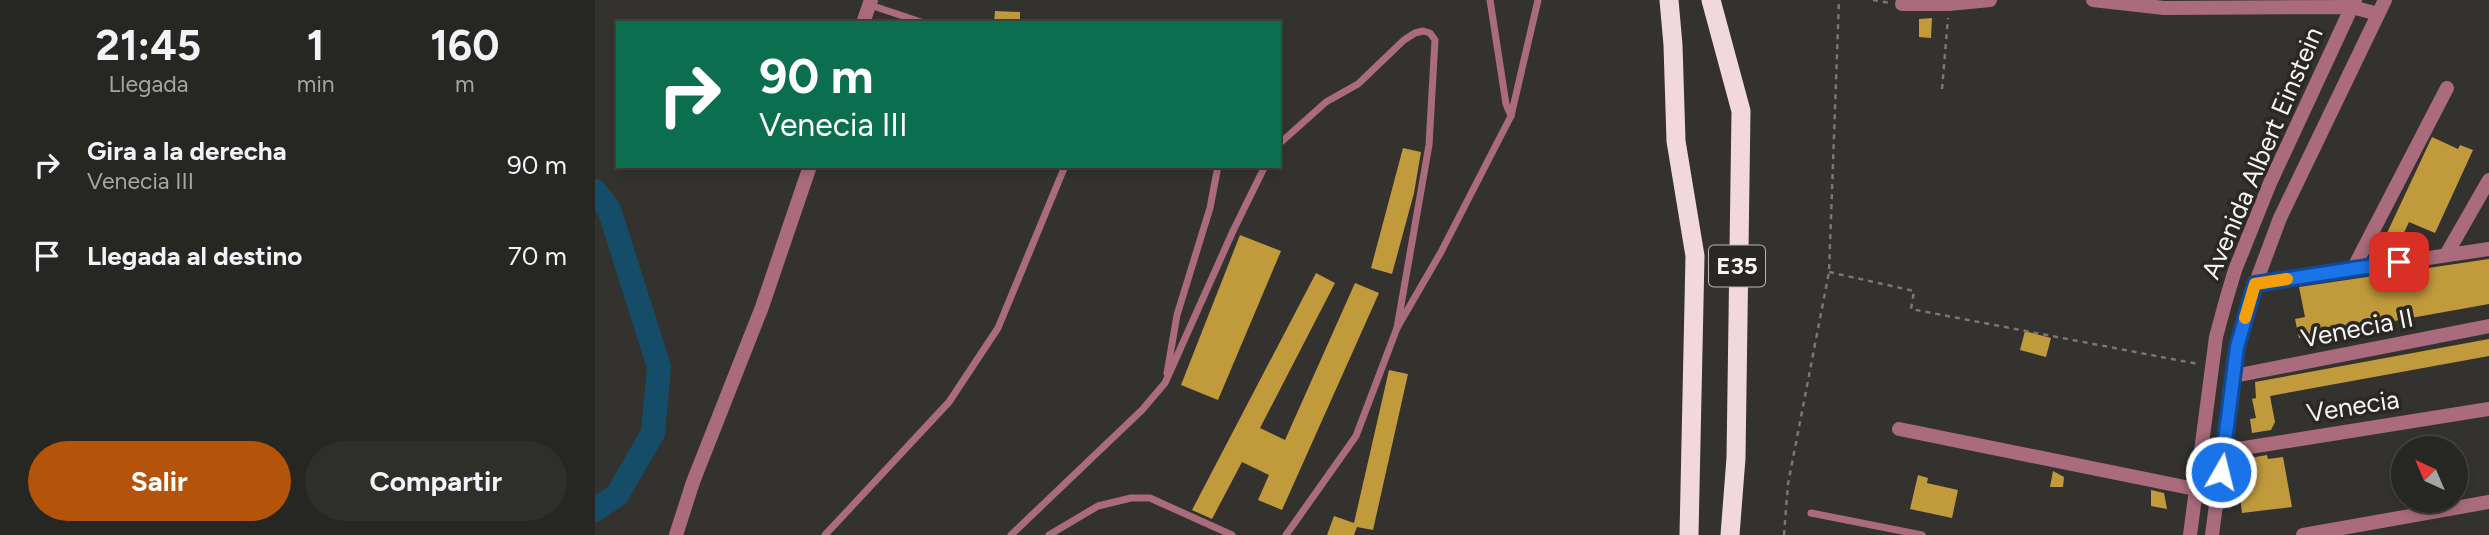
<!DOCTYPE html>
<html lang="es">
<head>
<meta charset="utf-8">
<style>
	:root { --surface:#262623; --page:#2e2e2b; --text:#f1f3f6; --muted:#a4a5a6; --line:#424341; --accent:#b45309 }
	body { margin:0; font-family:Figtree,sans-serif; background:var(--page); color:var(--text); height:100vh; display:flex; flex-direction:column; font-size:26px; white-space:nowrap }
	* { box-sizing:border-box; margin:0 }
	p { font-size:23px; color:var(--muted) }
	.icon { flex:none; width:38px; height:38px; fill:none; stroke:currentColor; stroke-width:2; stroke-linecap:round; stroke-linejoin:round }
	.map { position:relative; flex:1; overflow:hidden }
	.side { display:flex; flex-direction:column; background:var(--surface); width:595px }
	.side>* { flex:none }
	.guide { position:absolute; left:21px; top:21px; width:665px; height:147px; border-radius:0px; box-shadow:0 4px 10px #0003,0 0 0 2px var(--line); background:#0b6e4f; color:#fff; overflow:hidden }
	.needle { width:46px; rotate:316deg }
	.buttons { position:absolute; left:1796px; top:436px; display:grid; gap:14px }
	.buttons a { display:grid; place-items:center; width:77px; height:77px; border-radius:50%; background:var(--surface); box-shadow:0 4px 10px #0003,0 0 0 2px var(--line); font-size:35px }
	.pin { position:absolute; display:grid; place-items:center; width:60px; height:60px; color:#fff; margin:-30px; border-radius:14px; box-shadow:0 4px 10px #0006 }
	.me { position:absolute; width:77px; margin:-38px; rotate:8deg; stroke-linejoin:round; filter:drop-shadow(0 0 5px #0008) }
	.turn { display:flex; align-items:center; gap:24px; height:147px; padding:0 28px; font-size:32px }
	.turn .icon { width:91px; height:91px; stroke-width:2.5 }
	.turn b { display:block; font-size:49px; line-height:60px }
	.eta { display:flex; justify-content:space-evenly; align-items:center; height:119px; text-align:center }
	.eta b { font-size:42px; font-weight:700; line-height:49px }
	.button { display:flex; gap:14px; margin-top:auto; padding:14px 28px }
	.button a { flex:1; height:80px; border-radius:42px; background:var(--accent); color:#fff; font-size:28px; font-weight:700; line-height:80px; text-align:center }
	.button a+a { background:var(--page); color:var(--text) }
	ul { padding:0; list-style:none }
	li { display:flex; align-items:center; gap:21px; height:91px; padding:0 28px }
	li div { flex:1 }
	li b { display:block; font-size:26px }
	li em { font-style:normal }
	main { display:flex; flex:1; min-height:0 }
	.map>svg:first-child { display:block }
</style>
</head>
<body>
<main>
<section class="side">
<div class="eta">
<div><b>21:45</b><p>Llegada</p></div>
<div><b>1</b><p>min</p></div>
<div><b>160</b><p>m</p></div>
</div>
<ul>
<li><svg class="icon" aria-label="right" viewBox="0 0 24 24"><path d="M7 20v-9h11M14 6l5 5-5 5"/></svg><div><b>Gira a la derecha</b><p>Venecia III</p></div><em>90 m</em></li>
<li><svg class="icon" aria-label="arrive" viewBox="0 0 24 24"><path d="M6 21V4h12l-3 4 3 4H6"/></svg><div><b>Llegada al destino</b></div><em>70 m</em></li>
</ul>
<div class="button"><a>Salir</a><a>Compartir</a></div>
</section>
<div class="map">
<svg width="1894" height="535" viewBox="0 0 1894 535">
	<rect width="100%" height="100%" fill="#33322f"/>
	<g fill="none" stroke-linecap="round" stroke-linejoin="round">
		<path stroke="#154c67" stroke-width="24" d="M 0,191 L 14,209 L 64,367 L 58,433 L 22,495 L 0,510"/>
	</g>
	<g fill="#c19a3c">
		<path d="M 400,11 L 425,12 L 425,23 L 399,23 Z"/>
		<path d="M 1337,18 L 1336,38 L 1324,37 L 1324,19 Z"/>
		<path d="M 1837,137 L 1863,149 L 1865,145 L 1878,150 L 1840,233 L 1814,222 L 1806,239 L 1792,233 Z"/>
		<path d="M 808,148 L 826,152 L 819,193 L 797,274 L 776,268 Z"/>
		<path d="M 645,235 L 686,251 L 623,400 L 586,385 Z"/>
		<path d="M 1894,259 L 1894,304 L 1704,338 L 1700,319 L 1710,317 L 1704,287 Z"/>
		<path d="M 721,273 L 740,283 L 665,428 L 690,440 L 760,283 L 784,293 L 687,510 L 663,500 L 674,475 L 647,462 L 617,519 L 597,510 Z"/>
		<path d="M 1430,331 L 1456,338 L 1451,357 L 1425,350 Z"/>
		<path d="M 1894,339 L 1894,356 L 1675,396 L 1680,422 L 1676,430 L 1657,433 L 1655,419 L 1661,418 L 1657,399 L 1661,398 L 1660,382 Z"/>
		<path d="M 794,370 L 813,374 L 778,530 L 762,527 L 759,535 L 732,535 L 739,516 L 759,523 Z"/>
		<path d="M 1672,455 L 1673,459 L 1688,457 L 1697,507 L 1647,513 L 1645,497 L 1649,496 L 1646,480 L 1653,478 L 1650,459 Z"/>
		<path d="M 1458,471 L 1469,477 L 1468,487 L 1455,487 Z"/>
		<path d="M 1323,475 L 1333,478 L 1332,483 L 1363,490 L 1357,518 L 1315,509 Z"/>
		<path d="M 1556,490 L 1569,493 L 1572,509 L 1556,506 Z"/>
	</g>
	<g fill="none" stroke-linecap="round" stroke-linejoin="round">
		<g stroke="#797875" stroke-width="2.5" stroke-dasharray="5 5" stroke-linecap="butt">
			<path d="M 1278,0 L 1296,3"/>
			<path d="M 1347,89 L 1353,18"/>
			<path d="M 1234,272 L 1319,291 L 1316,309 L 1603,364"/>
			<path d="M 1189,535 L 1193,484 L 1234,272 L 1244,0"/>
		</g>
		<g stroke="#aa6c7c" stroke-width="7">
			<path d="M 895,0 L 911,104 L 916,116"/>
			<path d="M 275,5 L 329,23"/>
			<path d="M 684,144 L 731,102 L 763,84 L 809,40 L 820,33 L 828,31 L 835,33 L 840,40 L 834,145 L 802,328 L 846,252 L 916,116 L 943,0"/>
			<path d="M 572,373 L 582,315 L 615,208 L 623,166"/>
			<path d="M 1216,513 L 1327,535"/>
			<path d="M 230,535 L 354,402 L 403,328 L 470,166"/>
			<path d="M 416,535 L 547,410 L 570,383 L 638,231 L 670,166"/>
			<path d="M 454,535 L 503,506 L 536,498 L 555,498 L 637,535"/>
			<path d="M 691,535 L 761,436 L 802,328"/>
		</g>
		<g stroke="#aa6c7c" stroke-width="14">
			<path d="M 1498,0 L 1569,8 L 1757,7 L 1783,14"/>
			<path d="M 1307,4 L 1354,4 L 1395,0"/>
			<path d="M 1851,255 L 1894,180"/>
			<path d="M 1758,269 L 1852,88"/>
			<path d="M 1660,284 L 1894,249"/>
			<path d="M 1639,376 L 1894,326"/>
			<path d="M 1304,429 L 1600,489"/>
			<path d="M 1630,451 L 1894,409"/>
			<path d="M 1708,535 L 1894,502"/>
		</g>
		<g stroke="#aa6c7c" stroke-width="14">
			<path d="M 268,23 L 276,0"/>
			<path d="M 81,535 L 98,482 L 167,307 L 215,166"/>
			<path d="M 1595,535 L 1621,337 L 1631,300 L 1640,270 L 1675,183 L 1760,0"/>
			<path d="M 1617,535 L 1642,347 L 1657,293 L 1685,218 L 1790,0"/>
		</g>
		<g stroke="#f2d8dd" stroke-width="19">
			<path d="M 1074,0 L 1078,45 L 1081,141 L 1100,256 L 1094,535"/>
			<path d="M 1116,0 L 1146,111 L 1141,458 L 1135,535"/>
		</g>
	</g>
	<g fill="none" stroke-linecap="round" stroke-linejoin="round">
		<g stroke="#114b97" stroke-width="18">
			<path id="route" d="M 1626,472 L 1642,347 L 1660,284 L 1804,262"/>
		</g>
		<use href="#route" stroke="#1a73e8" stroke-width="12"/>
		<path stroke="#f59e0b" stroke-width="12" d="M 1650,318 L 1660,284 L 1692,279"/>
	</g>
	<g text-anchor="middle" stroke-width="7" stroke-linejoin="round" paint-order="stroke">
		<rect fill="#292825" stroke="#b8b8b5" stroke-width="2" x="1114" y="245.5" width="56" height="41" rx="5"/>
		<g font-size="24" font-weight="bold" fill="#f6f5f3">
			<text x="1142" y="274">E35</text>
		</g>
		<g font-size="26" fill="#f6f5f3" stroke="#292825">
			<text transform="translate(1667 153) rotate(-67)" y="9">Avenida Albert Einstein</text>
			<text transform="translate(1762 328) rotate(-11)" y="9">Venecia II</text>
			<text transform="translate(1758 406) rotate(-9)" y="9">Venecia</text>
		</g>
	</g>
</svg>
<div class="buttons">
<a><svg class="needle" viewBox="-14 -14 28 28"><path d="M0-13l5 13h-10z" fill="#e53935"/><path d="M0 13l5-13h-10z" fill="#a4a5a6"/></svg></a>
</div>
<div class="pin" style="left:1804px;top:262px;background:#d93025"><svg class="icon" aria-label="arrive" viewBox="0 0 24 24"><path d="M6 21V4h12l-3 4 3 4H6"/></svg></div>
<svg class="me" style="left:1626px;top:472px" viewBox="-20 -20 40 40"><circle r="17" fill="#1a73e8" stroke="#fff" stroke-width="3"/><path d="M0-11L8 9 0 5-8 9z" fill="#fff"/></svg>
<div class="guide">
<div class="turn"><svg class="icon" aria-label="right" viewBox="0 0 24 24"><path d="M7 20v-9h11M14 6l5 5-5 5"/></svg><div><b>90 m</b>Venecia III</div></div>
</div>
</div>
</main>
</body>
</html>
